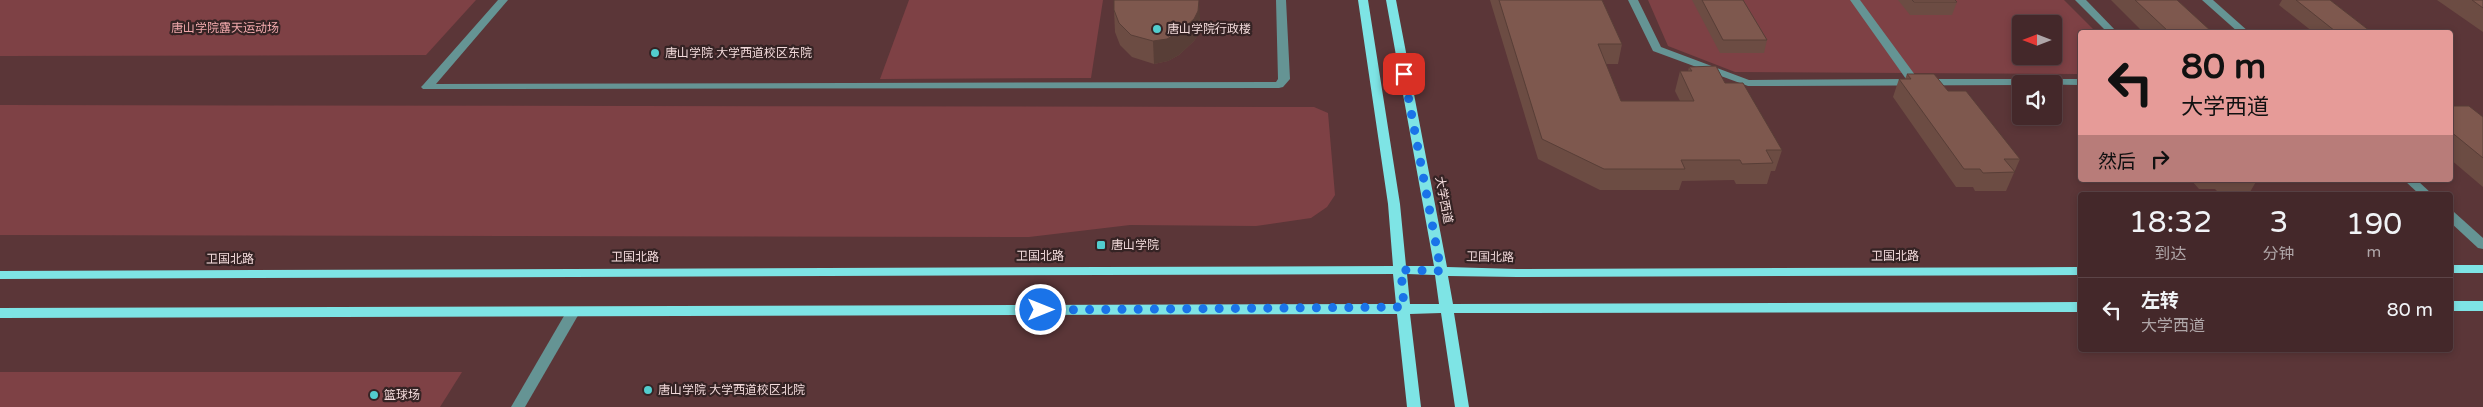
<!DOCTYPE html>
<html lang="zh">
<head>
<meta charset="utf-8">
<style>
	:root { --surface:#44282a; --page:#4b3032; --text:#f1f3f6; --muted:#afa6a8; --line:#5c4447 }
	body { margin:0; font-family:"Varela Round","Noto Sans SC",sans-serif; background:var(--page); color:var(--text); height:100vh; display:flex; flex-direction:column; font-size:19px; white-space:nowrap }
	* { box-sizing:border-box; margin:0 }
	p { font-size:16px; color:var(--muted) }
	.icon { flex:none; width:28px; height:28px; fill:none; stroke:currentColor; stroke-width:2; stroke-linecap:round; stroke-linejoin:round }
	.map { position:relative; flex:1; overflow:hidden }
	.side { position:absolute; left:2078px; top:192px; width:375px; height:160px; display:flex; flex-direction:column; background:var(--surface); border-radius:5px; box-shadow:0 2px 8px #0003,0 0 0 1px var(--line) }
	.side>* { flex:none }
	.hud { position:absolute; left:2078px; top:30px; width:375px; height:152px; border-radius:5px; box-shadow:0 2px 8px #0003,0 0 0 1px var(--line); background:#e69b98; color:#111; overflow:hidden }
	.needle { width:32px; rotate:270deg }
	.buttons { position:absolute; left:2012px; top:15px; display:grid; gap:10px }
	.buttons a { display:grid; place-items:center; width:50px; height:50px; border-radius:5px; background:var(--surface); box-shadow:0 2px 8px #0003,0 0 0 1px var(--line); font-size:25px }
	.pin { position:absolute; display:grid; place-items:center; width:42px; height:42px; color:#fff; margin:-21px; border-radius:10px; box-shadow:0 2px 8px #0006 }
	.me { position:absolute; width:55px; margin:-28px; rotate:90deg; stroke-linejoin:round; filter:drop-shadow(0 0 4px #0008) }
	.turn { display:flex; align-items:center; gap:18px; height:105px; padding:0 20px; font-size:22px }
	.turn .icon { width:65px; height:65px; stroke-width:2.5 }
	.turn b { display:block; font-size:35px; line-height:42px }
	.then { display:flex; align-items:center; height:48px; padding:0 20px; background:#0003; gap:10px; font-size:19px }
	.eta { display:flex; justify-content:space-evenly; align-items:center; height:85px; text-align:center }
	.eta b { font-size:30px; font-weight:600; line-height:35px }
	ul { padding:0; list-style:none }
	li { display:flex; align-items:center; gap:15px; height:65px; padding:0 20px; border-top:1px solid var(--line) }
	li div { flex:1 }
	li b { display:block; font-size:19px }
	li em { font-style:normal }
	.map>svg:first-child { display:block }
</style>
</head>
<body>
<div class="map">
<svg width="2483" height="407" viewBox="0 0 2483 407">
	<rect width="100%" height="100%" fill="#5b3638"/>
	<g fill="#7e4145" fill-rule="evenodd">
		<path d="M 0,0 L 476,0 L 426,55 L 0,56 Z"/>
		<path d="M 909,0 L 1103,0 L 1091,78 L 880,79 Z"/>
		<path d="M 1648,0 L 2064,0 L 2096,32 L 2080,32 L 2080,74 L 1735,72 L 1668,46 ZM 2021,24 L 2054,24 L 2054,56 L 2021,56 Z"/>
		<path d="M 0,105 L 1314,107 L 1328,113 L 1335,195 L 1327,207 L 1311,218 L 1256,226 L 1130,225 L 1029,237 L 0,235 Z"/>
		<path d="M 0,372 L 462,372 L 440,407 L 0,407 Z"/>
	</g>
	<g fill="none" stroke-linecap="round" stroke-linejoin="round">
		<g fill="#659494" fill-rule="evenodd">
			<path d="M 498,0 L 508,0 L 436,84 L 1276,82 L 1278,79 L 1276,0 L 1286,0 L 1290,79 L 1283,87 L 1279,88 L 423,89 L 421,87 L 423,85 Z"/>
			<path d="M 1628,0 L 1638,0 L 1661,47 L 1749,80 L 1906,79 L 1850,0 L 1860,0 L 1918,79 L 2080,79 L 2080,85 L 2021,84 L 2021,85 L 1748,86 L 1653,51 Z"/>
			<path d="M 2075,0 L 2086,0 L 2117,32 L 2107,32 Z"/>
			<path d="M 2202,0 L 2213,0 L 2249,32 L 2238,32 Z"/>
			<path d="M 2404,180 L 2417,180 L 2433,195 L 2420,195 Z"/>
			<path d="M 2450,211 L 2454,212 L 2483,238 L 2483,249 L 2478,248 L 2450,222 Z"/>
			<path d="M 573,307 L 578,309 L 580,312 L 525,407 L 511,407 L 568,309 Z"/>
		</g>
		<g fill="#7ee4e5" fill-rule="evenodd">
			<path d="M 1358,0 L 1368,0 L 1400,204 L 1406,266 L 1434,266 L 1386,0 L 1396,0 L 1447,267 L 1517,269 L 2080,267 L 2080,275 L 1517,277 L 1448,276 L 1453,304 L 2080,302 L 2080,312 L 1454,313 L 1469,407 L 1455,407 L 1441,313 L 1410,314 L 1421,407 L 1407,407 L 1397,314 L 0,318 L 0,308 L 1396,304 L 1393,274 L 0,279 L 0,271 L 1393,266 L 1388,204 ZM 1407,274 L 1435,275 L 1439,304 L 1410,304 Z"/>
			<rect x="2450" y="265" width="33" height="8"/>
			<rect x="2450" y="301" width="33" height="10"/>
		</g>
	</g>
	<g fill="#6c4c43">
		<path d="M 1490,0 L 1602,0 L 1622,44 L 1618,64 L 1606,64 L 1621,101 L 1680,101 L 1675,91 L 1680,71 L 1688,71 L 1689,67 L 1725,83 L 1782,150 L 1775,171 L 1771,171 L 1767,184 L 1736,184 L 1734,180 L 1682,181 L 1679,190 L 1600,190 L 1538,159 Z"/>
		<path d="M 1692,0 L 1743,0 L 1767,40 L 1764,53 L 1720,53 Z"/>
		<path d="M 1898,0 L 1955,0 L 1957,2 L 1952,15 L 1910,15 Z"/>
		<path d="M 2111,0 L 2177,0 L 2212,32 L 2143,32 Z"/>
		<path d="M 2282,0 L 2330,0 L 2370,31 L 2369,32 L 2313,32 L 2279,5 Z"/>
		<path d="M 2437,0 L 2483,0 L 2483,32 Z"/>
		<path d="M 1114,10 L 1200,17 L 1199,33 L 1194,41 L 1179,55 L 1168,61 L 1154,64 L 1132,57 L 1120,45 L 1115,32 Z"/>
		<path d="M 1907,74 L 1948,91 L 2020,159 L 2006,191 L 1975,191 L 1973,187 L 1956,187 L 1893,97 L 1899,79 L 1905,79 Z"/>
		<path d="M 2450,106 L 2483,117 L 2483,187 L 2450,159 Z"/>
		<path d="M 2191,180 L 2257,180 L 2250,192 L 2219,193 L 2215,189 L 2199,189 Z"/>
	</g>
	<path fill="#583e37" d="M 1199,0 L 1200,17 L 1199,33 L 1194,41 L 1179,55 L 1168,61 L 1154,64 L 1153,41 Z"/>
	<g fill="#7e584e" stroke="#583e37">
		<path d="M 1114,0 L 1199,0 L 1198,11 L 1194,19 L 1179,32 L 1167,39 L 1153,41 L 1131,35 L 1119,23 L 1114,10 Z"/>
		<path d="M 1499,0 L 1602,0 L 1622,44 L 1598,44 L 1621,101 L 1694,101 L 1680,71 L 1692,71 L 1689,67 L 1716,66 L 1725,83 L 1743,83 L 1782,150 L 1766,150 L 1773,163 L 1742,164 L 1740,160 L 1681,160 L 1685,169 L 1604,169 L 1542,139 Z"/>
		<path d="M 1702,0 L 1743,0 L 1767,40 L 1723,40 Z"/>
		<path d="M 1912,0 L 1955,0 L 1957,2 L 1914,2 Z"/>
		<path d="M 2135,0 L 2177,0 L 2212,32 L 2169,32 Z"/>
		<path d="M 2296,0 L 2330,0 L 2370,31 L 2335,31 Z"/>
		<path d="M 2472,0 L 2483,0 L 2483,8 Z"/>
		<path d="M 1907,74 L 1934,74 L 1948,91 L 1966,91 L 2020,159 L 2004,159 L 2015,172 L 1983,173 L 1980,169 L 1964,169 L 1899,79 L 1911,79 Z"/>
		<path d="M 2450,106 L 2469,106 L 2483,117 L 2483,158 L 2450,131 Z"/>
	</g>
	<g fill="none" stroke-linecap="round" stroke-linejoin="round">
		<path stroke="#1a73e8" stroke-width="9" stroke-dasharray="0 16.2" d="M 1041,310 L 1404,307 L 1401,270 L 1441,271 L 1404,74"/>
	</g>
	<g fill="#52cdce" stroke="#352324" stroke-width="2">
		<circle cx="1157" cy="29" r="5"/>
		<circle cx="655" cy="53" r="5"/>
		<rect x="1096" y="240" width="10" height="10" rx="2.5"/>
		<circle cx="648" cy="390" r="5"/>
		<circle cx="374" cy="395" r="5"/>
	</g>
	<g text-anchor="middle" stroke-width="4.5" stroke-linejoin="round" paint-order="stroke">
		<g font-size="12" fill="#f1a9ac" stroke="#352324">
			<text x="225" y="32">唐山学院露天运动场</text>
		</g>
		<g font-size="12" fill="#f2dadb" stroke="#352324" text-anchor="start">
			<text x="1167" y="33">唐山学院行政楼</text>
			<text x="665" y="57">唐山学院 大学西道校区东院</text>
			<text x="1111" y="249">唐山学院</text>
			<text x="658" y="394">唐山学院 大学西道校区北院</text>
			<text x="384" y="399">篮球场</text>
		</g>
		<g font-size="12" fill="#f2dadb" stroke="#352324">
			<text transform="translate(1444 200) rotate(79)" y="4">大学西道</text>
			<text x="1040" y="260">卫国北路</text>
			<text x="1895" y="260">卫国北路</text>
			<text x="635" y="261">卫国北路</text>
			<text transform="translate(1490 257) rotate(1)" y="4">卫国北路</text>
			<text x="230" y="263">卫国北路</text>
		</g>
	</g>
</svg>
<div class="buttons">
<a><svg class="needle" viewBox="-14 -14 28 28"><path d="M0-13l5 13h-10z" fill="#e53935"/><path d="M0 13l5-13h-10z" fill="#afa6a8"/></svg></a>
<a><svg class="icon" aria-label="sound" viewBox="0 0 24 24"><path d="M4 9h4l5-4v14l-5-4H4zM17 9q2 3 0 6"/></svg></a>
</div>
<div class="pin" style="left:1404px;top:74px;background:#d93025"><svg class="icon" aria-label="arrive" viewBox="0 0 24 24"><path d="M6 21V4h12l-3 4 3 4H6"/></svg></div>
<svg class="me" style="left:1041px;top:310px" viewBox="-20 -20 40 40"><circle r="17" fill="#1a73e8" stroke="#fff" stroke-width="3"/><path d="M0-11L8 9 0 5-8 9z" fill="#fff"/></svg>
<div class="hud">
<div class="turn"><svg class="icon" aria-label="left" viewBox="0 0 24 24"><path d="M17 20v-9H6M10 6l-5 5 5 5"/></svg><div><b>80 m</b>大学西道</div></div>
<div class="then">然后<svg class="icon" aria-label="right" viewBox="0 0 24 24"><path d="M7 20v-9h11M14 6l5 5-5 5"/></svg></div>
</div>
<section class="side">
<div class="eta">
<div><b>18:32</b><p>到达</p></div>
<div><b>3</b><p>分钟</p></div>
<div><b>190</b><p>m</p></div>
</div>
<ul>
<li><svg class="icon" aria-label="left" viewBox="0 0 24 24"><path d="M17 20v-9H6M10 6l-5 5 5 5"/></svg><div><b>左转</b><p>大学西道</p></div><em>80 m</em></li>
</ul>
</section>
</div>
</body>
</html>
